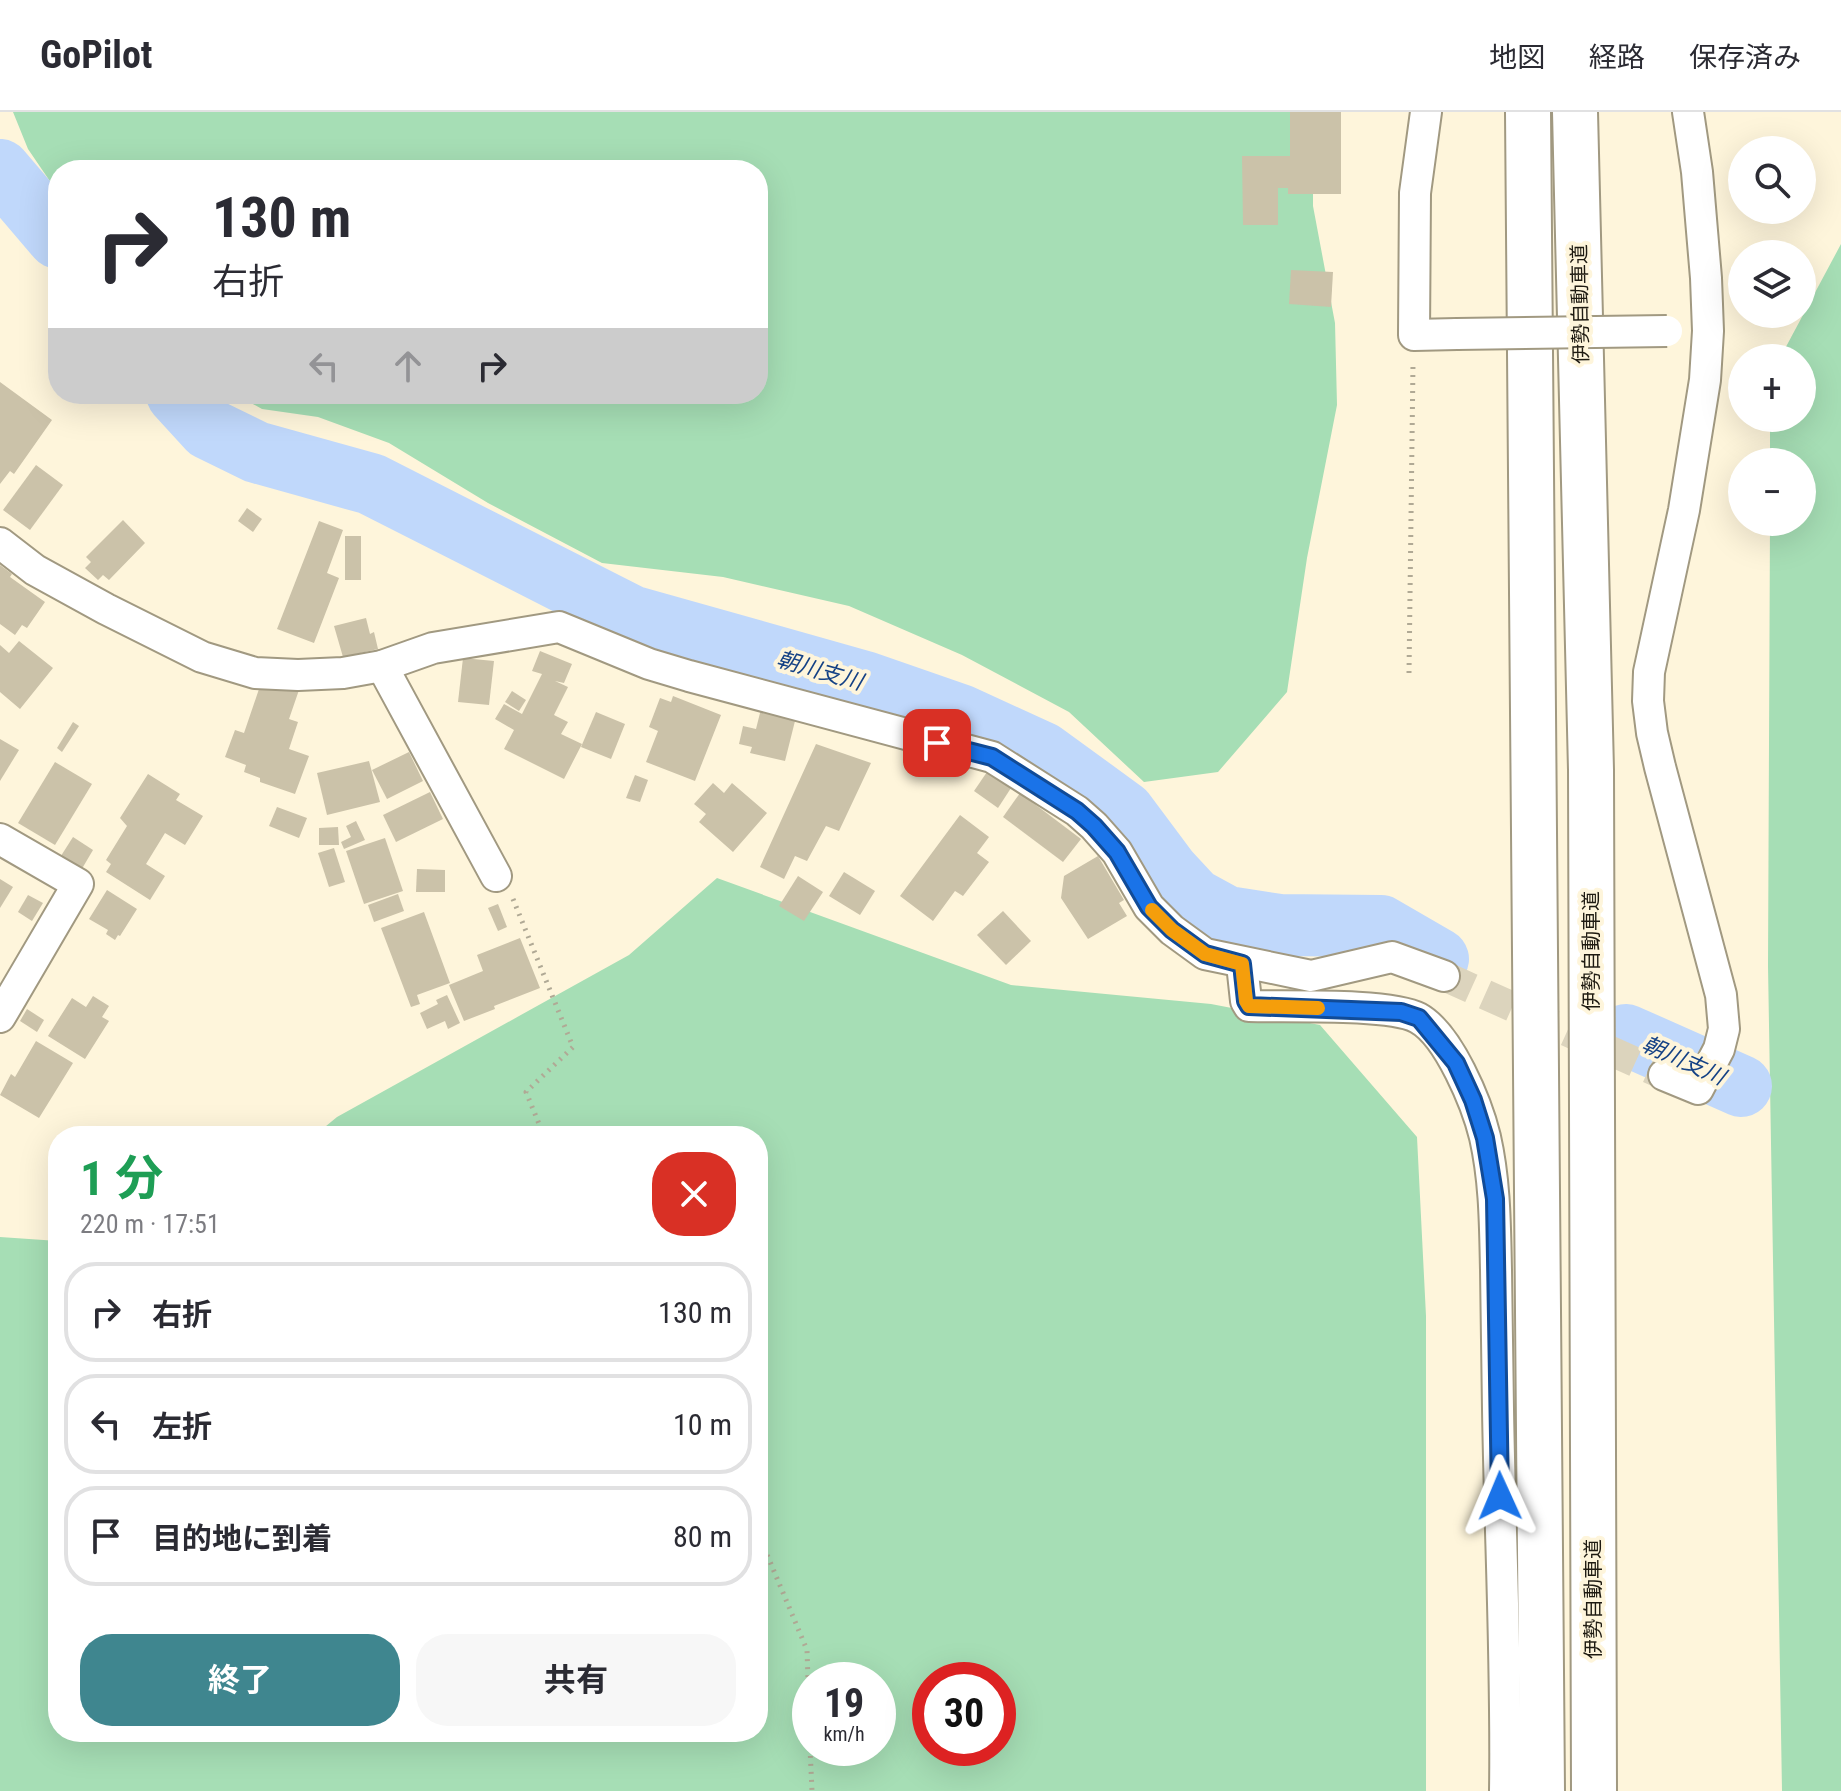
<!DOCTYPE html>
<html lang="ja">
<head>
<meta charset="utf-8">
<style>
	:root { --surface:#fff; --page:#f7f7f7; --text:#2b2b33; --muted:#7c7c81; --line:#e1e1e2; --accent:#3f868f }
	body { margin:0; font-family:"Roboto Condensed","Noto Sans JP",sans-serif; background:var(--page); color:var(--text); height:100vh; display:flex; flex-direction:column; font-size:30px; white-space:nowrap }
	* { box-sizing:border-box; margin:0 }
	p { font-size:26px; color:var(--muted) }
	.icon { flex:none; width:44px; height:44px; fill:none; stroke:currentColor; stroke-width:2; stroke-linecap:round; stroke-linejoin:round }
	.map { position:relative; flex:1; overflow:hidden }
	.side { position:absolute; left:48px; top:1014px; width:720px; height:616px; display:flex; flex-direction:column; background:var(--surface); border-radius:32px; box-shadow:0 8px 32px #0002 }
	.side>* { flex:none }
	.top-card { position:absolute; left:48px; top:48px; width:720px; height:244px; border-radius:32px; box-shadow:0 8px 32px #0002; background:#fff; color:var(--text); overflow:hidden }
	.buttons { position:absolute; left:1728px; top:24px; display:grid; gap:16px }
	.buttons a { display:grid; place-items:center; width:88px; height:88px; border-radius:50%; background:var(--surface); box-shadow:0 8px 32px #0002; font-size:40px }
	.speed { position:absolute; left:792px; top:1550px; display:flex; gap:16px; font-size:40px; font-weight:700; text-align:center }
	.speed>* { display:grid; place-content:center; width:104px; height:104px; border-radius:50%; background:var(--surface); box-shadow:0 8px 32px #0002; line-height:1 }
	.speed small { font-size:20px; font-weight:400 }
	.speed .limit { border:12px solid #d22; background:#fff; color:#111 }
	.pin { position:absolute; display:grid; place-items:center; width:68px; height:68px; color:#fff; margin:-34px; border-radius:16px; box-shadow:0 4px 12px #0006 }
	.me { position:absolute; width:88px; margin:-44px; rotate:359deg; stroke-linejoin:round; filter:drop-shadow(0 0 6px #0008) }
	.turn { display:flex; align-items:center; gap:28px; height:168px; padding:0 32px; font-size:36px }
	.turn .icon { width:104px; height:104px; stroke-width:2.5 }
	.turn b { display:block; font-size:56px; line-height:68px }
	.lanes { display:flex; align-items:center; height:76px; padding:0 32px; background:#0003; justify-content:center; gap:40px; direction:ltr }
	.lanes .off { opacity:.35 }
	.round { display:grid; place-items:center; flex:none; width:84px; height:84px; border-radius:32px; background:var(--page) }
	.overview { display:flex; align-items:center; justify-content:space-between; height:136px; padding:0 32px }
	h1 { font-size:48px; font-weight:700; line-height:60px; color:#1e9e55 }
	.action { display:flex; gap:16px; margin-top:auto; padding:16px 32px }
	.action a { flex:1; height:92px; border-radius:32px; background:var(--accent); color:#fff; font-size:32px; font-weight:700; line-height:92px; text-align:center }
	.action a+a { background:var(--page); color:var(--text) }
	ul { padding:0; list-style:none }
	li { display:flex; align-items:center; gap:24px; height:100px; margin:0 16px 12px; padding:0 16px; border:4px solid var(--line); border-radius:32px }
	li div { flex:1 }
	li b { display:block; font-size:30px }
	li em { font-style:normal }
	header { display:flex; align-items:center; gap:48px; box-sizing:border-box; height:112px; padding:0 40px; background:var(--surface); border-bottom:2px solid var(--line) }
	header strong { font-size:38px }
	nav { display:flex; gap:44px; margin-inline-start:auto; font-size:28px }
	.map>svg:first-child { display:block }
</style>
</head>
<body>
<header>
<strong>GoPilot</strong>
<nav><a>地図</a><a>経路</a><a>保存済み</a></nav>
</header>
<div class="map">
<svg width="1841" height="1679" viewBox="0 0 1841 1679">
	<rect width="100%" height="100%" fill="#fef5db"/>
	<g fill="#a6deb5" fill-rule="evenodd">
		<path d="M 13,0 L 1313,0 L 1313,94 L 1335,211 L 1337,293 L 1307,446 L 1287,580 L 1218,660 L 1144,670 L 1069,600 L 962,543 L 849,494 L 723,465 L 602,451 L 488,391 L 389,331 L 318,305 L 262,297 L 235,282 L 758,282 L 758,58 L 58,58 L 58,81 L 28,37 Z"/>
		<path d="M 1841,132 L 1841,1679 L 1782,1679 L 1768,854 L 1770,410 L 1802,410 L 1802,350 L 1770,350 L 1770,306 L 1802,306 L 1802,246 L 1780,246 Z"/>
		<path d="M 717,766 L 1011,873 L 1211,892 L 1320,913 L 1417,1025 L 1426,1204 L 1426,1679 L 0,1679 L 0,1125 L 58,1129 L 58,1620 L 758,1620 L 758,1024 L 314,1024 L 337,1005 L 629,843 ZM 810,1568 L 878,1568 L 878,1636 L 810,1636 ZM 930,1568 L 998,1568 L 998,1636 L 930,1636 Z"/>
	</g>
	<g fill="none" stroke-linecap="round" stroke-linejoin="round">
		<g stroke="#c0d8fb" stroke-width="62">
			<path d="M 0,58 L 58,126"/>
			<path d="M 177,282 L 209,317 L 256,340 L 371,372 L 631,504 L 865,570 L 960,603 L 1043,641 L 1124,700 L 1168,759 L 1194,787 L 1227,805 L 1279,813 L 1381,814 L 1438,847"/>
			<path d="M 1626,923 L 1741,974"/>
		</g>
	</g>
	<g fill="#cbc2a9">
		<path d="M 1290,0 L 1341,0 L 1341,82 L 1288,82 L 1288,76 L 1278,76 L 1278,113 L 1243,113 L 1242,44 L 1290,44 Z"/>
		<path d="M 1291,158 L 1333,160 L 1331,195 L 1289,192 Z"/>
		<path d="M 0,270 L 52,308 L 14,362 L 10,359 L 0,372 Z"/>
		<path d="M 36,353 L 63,373 L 30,418 L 3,398 Z"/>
		<path d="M 247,396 L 262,407 L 253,420 L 238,409 Z"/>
		<path d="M 123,408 L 145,431 L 109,468 L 103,463 L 98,468 L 85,456 L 91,450 L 86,445 Z"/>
		<path d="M 319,409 L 343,418 L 327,461 L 339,466 L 314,531 L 277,517 Z"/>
		<rect x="345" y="424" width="16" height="44"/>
		<path d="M 0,453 L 12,462 L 10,465 L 45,490 L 27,516 L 22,513 L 15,523 L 0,512 Z"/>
		<path d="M 366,506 L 370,522 L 374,520 L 378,537 L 343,545 L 334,514 Z"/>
		<path d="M 19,529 L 53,556 L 20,597 L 0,580 L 0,533 L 9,541 Z"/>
		<path d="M 540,539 L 572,552 L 564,571 L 555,569 L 568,575 L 554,603 L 568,610 L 561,622 L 582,632 L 564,667 L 504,637 L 514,618 L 495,607 L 504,592 L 522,602 L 542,562 L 532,559 Z"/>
		<path d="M 463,546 L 494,549 L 489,593 L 458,590 Z"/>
		<path d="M 259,577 L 299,578 L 289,607 L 298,610 L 289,637 L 309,644 L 295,682 L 260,670 L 260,666 L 244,660 L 246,653 L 225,645 L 235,618 L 244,621 Z"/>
		<path d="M 512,579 L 526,588 L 519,599 L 505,590 Z"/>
		<path d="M 673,584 L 721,603 L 695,669 L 646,650 L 658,619 L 649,615 L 660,586 L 671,590 Z"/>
		<path d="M 761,597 L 796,605 L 785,649 L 750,641 L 752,635 L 739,632 L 743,614 L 756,617 Z"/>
		<path d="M 596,600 L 625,612 L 611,647 L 581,635 Z"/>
		<path d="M 73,610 L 79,614 L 62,640 L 57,636 Z"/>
		<path d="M 0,627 L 19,638 L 0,669 Z"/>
		<path d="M 816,632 L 871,651 L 839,719 L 826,714 L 807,749 L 795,744 L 784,767 L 760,755 Z"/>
		<path d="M 409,640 L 423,669 L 387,687 L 372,658 Z"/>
		<path d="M 369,649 L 380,690 L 327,703 L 317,661 Z"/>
		<path d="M 55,650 L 92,672 L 55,733 L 18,711 Z"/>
		<path d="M 987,660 L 1011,676 L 998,696 L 974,679 Z"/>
		<path d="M 148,662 L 180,682 L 176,688 L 203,704 L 185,733 L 165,721 L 146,752 L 165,764 L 150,788 L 106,760 L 111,752 L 106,748 L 127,714 L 120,706 Z"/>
		<path d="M 635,663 L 648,668 L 640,690 L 626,686 Z"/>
		<path d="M 713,671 L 724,681 L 732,671 L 767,701 L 733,740 L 699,710 L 706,702 L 694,692 Z"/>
		<path d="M 430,680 L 443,707 L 396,730 L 383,703 Z"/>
		<path d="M 1020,681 L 1081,727 L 1063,750 L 1003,705 Z"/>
		<path d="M 277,695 L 307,706 L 299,726 L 269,714 Z"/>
		<path d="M 960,703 L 989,725 L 977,741 L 989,750 L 963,784 L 955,779 L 933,809 L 900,784 Z"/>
		<path d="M 356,709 L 365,728 L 344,737 L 341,730 L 351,725 L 346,714 Z"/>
		<path d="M 338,715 L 339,733 L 319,733 L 319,716 Z"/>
		<path d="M 73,725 L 93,738 L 80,760 L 59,747 Z"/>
		<path d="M 385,726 L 403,779 L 364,792 L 346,739 Z"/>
		<path d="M 334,736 L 345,770 L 329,775 L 318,741 Z"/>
		<path d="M 1098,744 L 1124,788 L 1119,791 L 1127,804 L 1088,827 L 1061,786 L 1064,764 Z"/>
		<path d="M 417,757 L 445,758 L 445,780 L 416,780 Z"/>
		<path d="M 844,760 L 875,779 L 860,803 L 829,784 Z"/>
		<path d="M 798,764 L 823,780 L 804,809 L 779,794 Z"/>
		<path d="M 0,767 L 13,775 L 0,796 Z"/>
		<path d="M 107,778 L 137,797 L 120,824 L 118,823 L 115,828 L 106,822 L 108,818 L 89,807 Z"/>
		<path d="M 398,782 L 404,799 L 374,810 L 368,793 Z"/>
		<path d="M 28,783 L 43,791 L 32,809 L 18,800 Z"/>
		<path d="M 498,792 L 507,815 L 498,819 L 488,796 Z"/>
		<path d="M 1003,799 L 1031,829 L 1006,853 L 977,823 Z"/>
		<path d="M 424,800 L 450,871 L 417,883 L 420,892 L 411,895 L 381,816 Z"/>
		<path d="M 520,826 L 540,876 L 494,894 L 495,897 L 464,909 L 449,873 L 483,859 L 477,843 Z"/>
		<path d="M 447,883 L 460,911 L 448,917 L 445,909 L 427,917 L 420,901 L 438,892 L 436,888 Z"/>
		<path d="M 93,884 L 109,894 L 102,905 L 109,909 L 85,947 L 48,924 L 72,886 L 86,895 Z"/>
		<path d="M 27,897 L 44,908 L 37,920 L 20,909 Z"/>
		<path d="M 36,929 L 73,951 L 39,1006 L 0,983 L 11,962 L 15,965 Z"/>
	</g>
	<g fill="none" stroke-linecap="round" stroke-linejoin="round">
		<path stroke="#dcd4bd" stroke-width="30" stroke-dasharray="30 15" stroke-linecap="butt" d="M 1444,864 L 1664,963"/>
		<g stroke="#a19981" stroke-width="34">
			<g id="minor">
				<path d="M 1426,0 L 1415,81 L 1414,223 L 1457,222"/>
				<path d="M 0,431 L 35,458 L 106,497 L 202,545 L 255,561 L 298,563 L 343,561 L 382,554 L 433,536 L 559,515 L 649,552 L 689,564 L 992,645 L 1077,699 L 1094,714 L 1117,740 L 1149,795 L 1172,818 L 1205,842 L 1311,864 L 1392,845 L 1444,864"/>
				<path d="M 382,554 L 496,764"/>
				<path d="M 0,727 L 78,772 L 0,905"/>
				<path d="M 1242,852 L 1246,889 L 1249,894 C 1286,895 1390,891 1418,906 C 1449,923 1477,992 1485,1025 C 1495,1069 1495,1113 1496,1158 C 1497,1204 1497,1251 1498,1297 C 1500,1424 1507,1552 1505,1679"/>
				<path d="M 1664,963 L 1698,977 L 1719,937 L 1724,917 L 1721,883 L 1660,655 L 1652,621 L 1648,589 L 1649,560 L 1684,398 L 1705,268 L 1708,219 L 1706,166 L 1697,60 L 1688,0"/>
			</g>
		</g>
		<g stroke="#a19981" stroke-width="48">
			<g id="motorway">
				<path d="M 1528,0 L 1542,1679"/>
				<path d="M 1575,0 L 1591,658 L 1594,1679"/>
			</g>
		</g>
		<g stroke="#b0a995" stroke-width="5" stroke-dasharray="2 6" stroke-linecap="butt">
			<path d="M 1409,561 L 1413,252"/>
			<path d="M 513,787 L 573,935 L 526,980 L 544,1024"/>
			<path d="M 758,1421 L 807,1538 L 810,1628"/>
			<path d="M 810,1636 L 812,1679"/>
		</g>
		<use href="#minor" stroke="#fff" stroke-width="30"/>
		<use href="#motorway" stroke="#fff" stroke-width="44"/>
		<g stroke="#a19981" stroke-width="34" stroke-linecap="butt">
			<path id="minor-bridge" d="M 1457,222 L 1667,219"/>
		</g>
		<use href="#minor-bridge" stroke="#fff" stroke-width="30"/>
	</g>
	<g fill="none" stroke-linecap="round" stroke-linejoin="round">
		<g stroke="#114b97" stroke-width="20">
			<path id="route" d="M 937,631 L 992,645 L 1077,699 L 1094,714 L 1117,740 L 1149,795 L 1172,818 L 1205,842 L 1242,852 L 1246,889 L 1249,894 L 1401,900 L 1419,906 L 1456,951 L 1473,988 L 1485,1026 L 1495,1087 L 1500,1384"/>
		</g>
		<use href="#route" stroke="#1a73e8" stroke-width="14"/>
		<path stroke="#f59e0b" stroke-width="14" d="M 1152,798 L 1172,818 L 1205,842 L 1242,852 L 1246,889 L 1249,894 L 1318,896"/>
	</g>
	<g text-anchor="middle" stroke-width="8" stroke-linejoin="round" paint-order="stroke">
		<g font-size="20" fill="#1e1a11" stroke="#fef5db">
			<text transform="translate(1580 192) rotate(-91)" y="7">伊勢自動車道</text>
			<text transform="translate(1591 839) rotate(-90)" y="7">伊勢自動車道</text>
			<text transform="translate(1593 1487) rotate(-90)" y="7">伊勢自動車道</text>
		</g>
		<g font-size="22" font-style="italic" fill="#144185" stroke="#fef5db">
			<text transform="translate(820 558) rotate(16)" y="8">朝川支川</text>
			<text transform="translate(1684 948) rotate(24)" y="8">朝川支川</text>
		</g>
	</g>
</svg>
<div class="buttons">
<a><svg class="icon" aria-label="search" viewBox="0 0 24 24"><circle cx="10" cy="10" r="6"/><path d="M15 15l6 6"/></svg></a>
<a><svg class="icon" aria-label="layers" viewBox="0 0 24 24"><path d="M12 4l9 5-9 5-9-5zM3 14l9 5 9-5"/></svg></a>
<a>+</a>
<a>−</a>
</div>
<div class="speed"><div>19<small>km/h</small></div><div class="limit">30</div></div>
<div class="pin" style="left:937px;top:631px;background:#d93025"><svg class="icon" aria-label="arrive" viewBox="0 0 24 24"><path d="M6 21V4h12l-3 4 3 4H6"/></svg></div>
<svg class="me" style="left:1500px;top:1384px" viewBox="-20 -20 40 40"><path d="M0-17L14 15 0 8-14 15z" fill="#1a73e8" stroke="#fff" stroke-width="4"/></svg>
<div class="top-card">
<div class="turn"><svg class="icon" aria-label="right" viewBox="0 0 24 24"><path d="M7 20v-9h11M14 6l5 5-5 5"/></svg><div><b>130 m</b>右折</div></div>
<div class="lanes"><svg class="icon off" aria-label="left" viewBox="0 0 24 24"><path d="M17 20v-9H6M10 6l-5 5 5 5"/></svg><svg class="icon off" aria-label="ahead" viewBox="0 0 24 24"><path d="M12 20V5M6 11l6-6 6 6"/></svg><svg class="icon" aria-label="right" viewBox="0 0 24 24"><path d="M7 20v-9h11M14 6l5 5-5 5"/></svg></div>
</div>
<section class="side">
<div class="overview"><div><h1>1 分</h1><p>220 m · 17:51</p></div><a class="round" style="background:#d93025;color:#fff"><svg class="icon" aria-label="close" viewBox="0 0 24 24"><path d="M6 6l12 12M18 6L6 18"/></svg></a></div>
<ul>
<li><svg class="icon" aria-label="right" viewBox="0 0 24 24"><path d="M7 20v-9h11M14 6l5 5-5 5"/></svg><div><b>右折</b></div><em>130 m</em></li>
<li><svg class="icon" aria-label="left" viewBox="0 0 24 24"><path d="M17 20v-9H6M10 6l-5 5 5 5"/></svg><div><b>左折</b></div><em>10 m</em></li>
<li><svg class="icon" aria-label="arrive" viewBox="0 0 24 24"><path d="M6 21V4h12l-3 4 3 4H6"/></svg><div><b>目的地に到着</b></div><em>80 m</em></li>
</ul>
<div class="action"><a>終了</a><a>共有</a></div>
</section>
</div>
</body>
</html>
